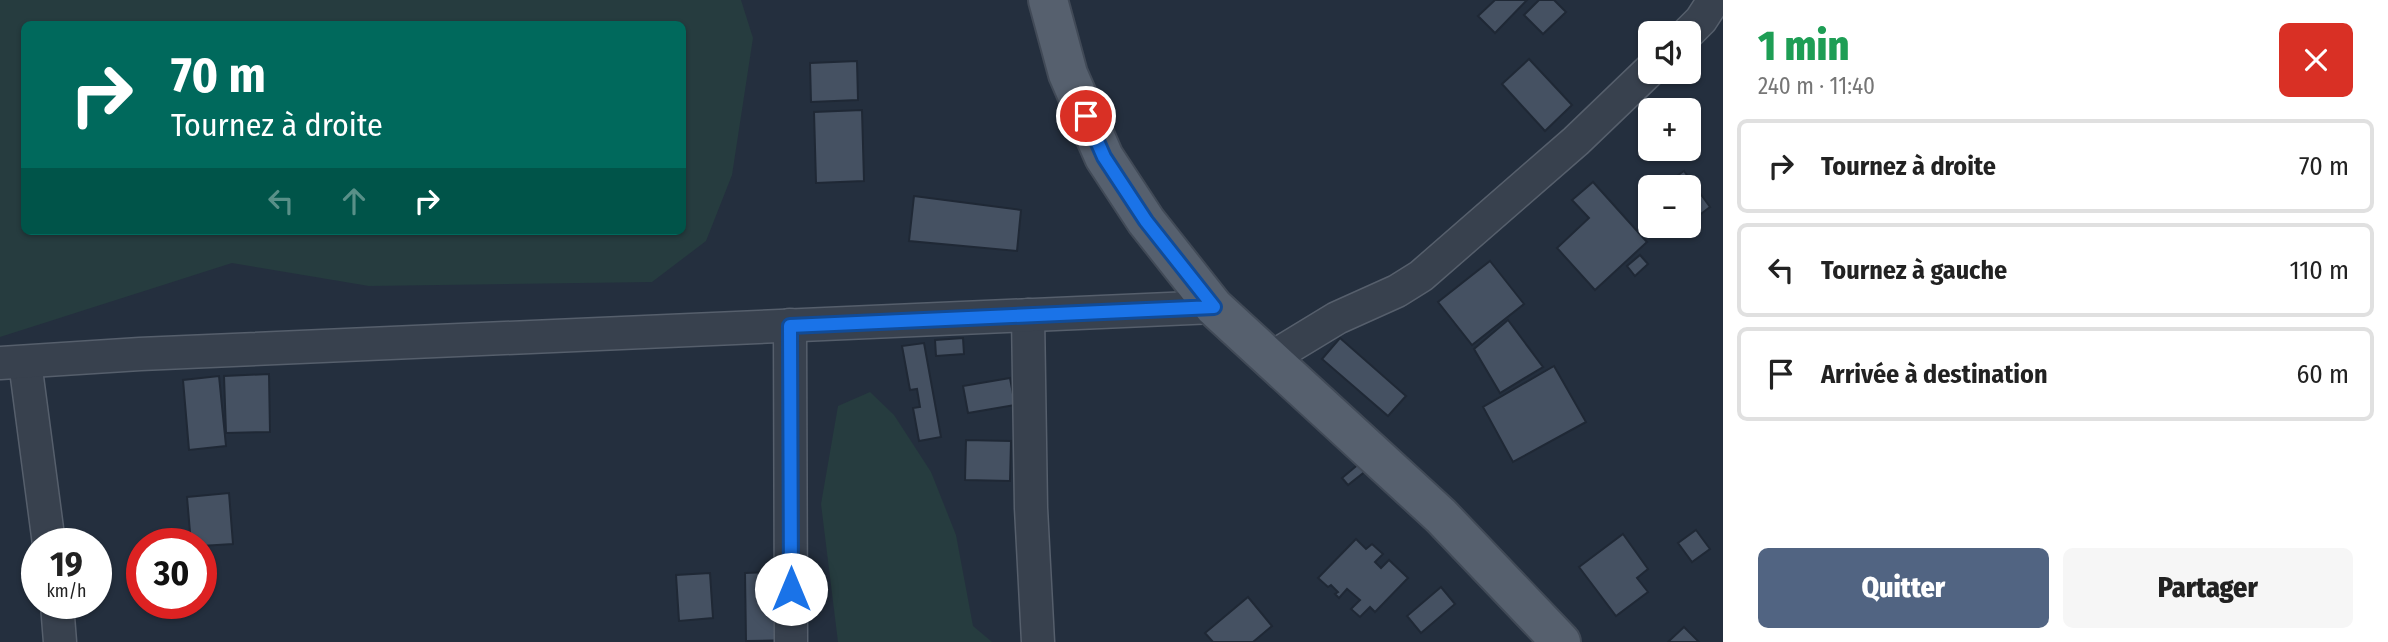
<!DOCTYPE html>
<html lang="fr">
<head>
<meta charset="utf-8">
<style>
	:root { --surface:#fff; --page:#f6f6f6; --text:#222; --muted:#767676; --line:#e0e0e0; --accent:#516482 }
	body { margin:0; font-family:"Fira Sans Condensed",sans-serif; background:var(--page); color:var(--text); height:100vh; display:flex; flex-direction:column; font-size:26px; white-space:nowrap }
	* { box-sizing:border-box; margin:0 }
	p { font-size:23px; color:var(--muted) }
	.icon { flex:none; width:38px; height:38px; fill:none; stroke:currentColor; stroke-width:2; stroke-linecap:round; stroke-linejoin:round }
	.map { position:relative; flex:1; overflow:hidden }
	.panel { display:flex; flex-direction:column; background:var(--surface); width:665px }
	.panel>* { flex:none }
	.hud { position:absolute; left:21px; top:21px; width:665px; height:214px; border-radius:10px; box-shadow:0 2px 5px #0004; background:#00695c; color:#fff; overflow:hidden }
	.fabs { position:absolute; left:1638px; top:21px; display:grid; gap:14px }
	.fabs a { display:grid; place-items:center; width:63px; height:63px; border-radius:10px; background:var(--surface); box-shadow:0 2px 5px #0004; font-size:35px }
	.speed { position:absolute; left:21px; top:528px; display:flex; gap:14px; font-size:35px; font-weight:700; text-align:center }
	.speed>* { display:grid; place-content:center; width:91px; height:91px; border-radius:50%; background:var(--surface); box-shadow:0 2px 5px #0004; line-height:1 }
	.speed small { font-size:18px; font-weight:400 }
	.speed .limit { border:10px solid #d22; background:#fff; color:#111 }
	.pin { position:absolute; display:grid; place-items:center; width:60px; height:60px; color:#fff; margin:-30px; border:4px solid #fff; border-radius:50%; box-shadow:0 2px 7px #0007 }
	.me { position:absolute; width:77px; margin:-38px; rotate:0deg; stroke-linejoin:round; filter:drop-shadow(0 0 5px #0008) }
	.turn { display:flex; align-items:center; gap:24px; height:147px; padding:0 35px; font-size:32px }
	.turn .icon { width:91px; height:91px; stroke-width:2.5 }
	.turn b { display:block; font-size:49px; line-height:60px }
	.lanes { display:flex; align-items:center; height:66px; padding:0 35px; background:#0003; justify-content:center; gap:35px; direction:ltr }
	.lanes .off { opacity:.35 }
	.round { display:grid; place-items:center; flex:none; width:74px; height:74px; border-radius:10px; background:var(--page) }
	.summary { display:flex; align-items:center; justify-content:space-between; height:119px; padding:0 35px }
	h1 { font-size:42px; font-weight:800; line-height:52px; color:#1e9e55 }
	.primary-button { display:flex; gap:14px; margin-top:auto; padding:14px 35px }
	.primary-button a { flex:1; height:80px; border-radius:10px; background:var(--accent); color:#fff; font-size:28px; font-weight:800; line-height:80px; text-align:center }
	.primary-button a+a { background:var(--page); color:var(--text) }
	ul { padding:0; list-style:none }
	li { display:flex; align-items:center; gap:21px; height:94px; margin:0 14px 10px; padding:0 21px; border:4px solid var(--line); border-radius:10px }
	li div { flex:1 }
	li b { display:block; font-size:26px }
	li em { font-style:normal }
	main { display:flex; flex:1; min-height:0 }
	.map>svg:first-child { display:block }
</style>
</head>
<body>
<main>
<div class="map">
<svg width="1723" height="642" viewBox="0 0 1723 642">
	<rect width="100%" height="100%" fill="#242f3e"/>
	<g fill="#263c3f" fill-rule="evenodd">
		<path d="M 0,0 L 741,0 L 753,38 L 732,175 L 706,241 L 652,282 L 369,286 L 232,263 L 0,337 ZM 24,24 L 682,24 L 682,231 L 24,231 Z"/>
		<path d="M 870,392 L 894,415 L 931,472 L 956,535 L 973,626 L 992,642 L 838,642 L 821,504 L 838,406 Z"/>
	</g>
	<g fill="#455162" stroke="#1f2835" stroke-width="2">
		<path d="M 1495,0 L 1527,0 L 1495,33 L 1478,16 Z"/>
		<path d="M 1539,0 L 1554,0 L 1566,12 L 1543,34 L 1524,15 Z"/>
		<path d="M 1529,59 L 1572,105 L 1545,131 L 1502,84 Z"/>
		<path d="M 857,61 L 858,100 L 811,102 L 810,63 Z"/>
		<path d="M 862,110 L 864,181 L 816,183 L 814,112 Z"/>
		<path d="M 1684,171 L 1710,207 L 1689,223 L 1689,187 L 1662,186 Z"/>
		<path d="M 1593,182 L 1647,242 L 1595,290 L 1557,248 L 1589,218 L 1572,200 Z"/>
		<path d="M 914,196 L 1021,210 L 1017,251 L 909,241 Z"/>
		<path d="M 1640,255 L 1648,264 L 1635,276 L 1627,266 Z"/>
		<path d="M 1490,261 L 1524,304 L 1472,345 L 1438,302 Z"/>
		<path d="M 1508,320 L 1543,367 L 1500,393 L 1474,349 Z"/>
		<path d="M 963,338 L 964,354 L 936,356 L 935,340 Z"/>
		<path d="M 1340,338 L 1406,396 L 1388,416 L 1322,359 Z"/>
		<path d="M 924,343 L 941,437 L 919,441 L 913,408 L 920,407 L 917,389 L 910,390 L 902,346 Z"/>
		<path d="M 1554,366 L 1586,422 L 1513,462 L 1483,407 Z"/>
		<path d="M 269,374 L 270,432 L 226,433 L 224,376 Z"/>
		<path d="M 219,376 L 226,446 L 189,450 L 183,380 Z"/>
		<path d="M 1010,378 L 1015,405 L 968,413 L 963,386 Z"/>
		<path d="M 966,440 L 1011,441 L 1010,481 L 965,480 Z"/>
		<path d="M 1361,462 L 1367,470 L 1348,485 L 1342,478 Z"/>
		<path d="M 229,493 L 233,544 L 201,546 L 201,544 L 191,544 L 187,497 Z"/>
		<path d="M 1696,530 L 1710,549 L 1692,562 L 1678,543 Z"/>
		<path d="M 1623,534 L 1648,569 L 1637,578 L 1648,592 L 1616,616 L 1579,567 Z"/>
		<path d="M 1356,539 L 1366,549 L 1372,544 L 1383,554 L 1375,562 L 1381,568 L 1389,560 L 1408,578 L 1375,612 L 1370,607 L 1360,617 L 1351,609 L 1360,600 L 1347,589 L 1339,598 L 1335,594 L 1338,592 L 1331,585 L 1328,587 L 1318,578 Z"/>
		<path d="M 797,571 L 797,640 L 746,641 L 745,573 Z"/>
		<path d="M 710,573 L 713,618 L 679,621 L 676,575 Z"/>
		<path d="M 1441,587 L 1455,604 L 1421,633 L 1407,616 Z"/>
		<path d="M 1248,597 L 1272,626 L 1253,642 L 1213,642 L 1205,633 Z"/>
		<path d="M 1684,627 L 1699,642 L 1668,642 Z"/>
	</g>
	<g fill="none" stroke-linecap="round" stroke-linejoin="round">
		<g stroke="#565f6c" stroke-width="35">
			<g id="minor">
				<path d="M 1688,33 L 1701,20 L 1714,0"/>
				<path d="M 1028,315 L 1031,508 L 1038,642"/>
				<path d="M 790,325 L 791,642"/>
				<path d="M 1271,358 L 1337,318 L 1397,291 L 1421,276 L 1576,141 L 1650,70"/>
				<path d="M 25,362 L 49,544"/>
				<path d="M 0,363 L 140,354 L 1214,307"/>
				<path d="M 57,604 L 60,642"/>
			</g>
		</g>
		<g stroke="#414a57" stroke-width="42">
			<path id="major" d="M 1048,0 L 1068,74 L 1104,157 L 1146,221 L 1214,307 L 1441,516 L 1561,642"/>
		</g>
		<use href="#minor" stroke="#38414e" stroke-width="32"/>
		<use href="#major" stroke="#56606e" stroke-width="38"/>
	</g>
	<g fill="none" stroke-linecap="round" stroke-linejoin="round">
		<g stroke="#114b97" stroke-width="18">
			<path id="route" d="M 791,589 L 790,326 L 1214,307 L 1146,221 L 1104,157 L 1086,116"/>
		</g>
		<use href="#route" stroke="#1a73e8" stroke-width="12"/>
	</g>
</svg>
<div class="fabs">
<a><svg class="icon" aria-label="sound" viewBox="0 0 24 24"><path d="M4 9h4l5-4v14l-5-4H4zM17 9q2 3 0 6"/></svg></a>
<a>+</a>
<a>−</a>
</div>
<div class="speed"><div>19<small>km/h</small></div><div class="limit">30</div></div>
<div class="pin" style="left:1086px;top:116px;background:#d93025"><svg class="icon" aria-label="arrive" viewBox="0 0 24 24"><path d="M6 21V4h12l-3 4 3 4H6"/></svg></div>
<svg class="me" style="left:791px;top:589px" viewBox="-20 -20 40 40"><circle r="19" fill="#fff"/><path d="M0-13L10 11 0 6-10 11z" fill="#1a73e8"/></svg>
<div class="hud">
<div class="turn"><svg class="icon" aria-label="right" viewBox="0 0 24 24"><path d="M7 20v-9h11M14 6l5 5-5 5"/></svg><div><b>70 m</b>Tournez à droite</div></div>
<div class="lanes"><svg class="icon off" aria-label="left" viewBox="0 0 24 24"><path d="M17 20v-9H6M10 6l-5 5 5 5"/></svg><svg class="icon off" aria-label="ahead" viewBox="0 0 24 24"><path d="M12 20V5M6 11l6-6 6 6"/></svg><svg class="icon" aria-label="right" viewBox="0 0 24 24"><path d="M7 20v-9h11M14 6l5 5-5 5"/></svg></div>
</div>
</div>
<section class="panel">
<div class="summary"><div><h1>1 min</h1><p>240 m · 11:40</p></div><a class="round" style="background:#d93025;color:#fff"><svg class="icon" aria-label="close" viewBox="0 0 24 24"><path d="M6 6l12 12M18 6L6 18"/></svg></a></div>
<ul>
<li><svg class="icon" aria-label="right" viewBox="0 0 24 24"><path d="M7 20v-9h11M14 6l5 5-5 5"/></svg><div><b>Tournez à droite</b></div><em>70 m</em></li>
<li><svg class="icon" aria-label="left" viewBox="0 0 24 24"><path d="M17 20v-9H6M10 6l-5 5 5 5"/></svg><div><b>Tournez à gauche</b></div><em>110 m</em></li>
<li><svg class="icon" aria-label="arrive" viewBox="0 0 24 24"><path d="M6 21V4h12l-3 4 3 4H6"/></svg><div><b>Arrivée à destination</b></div><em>60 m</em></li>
</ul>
<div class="primary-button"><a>Quitter</a><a>Partager</a></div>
</section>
</main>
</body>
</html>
